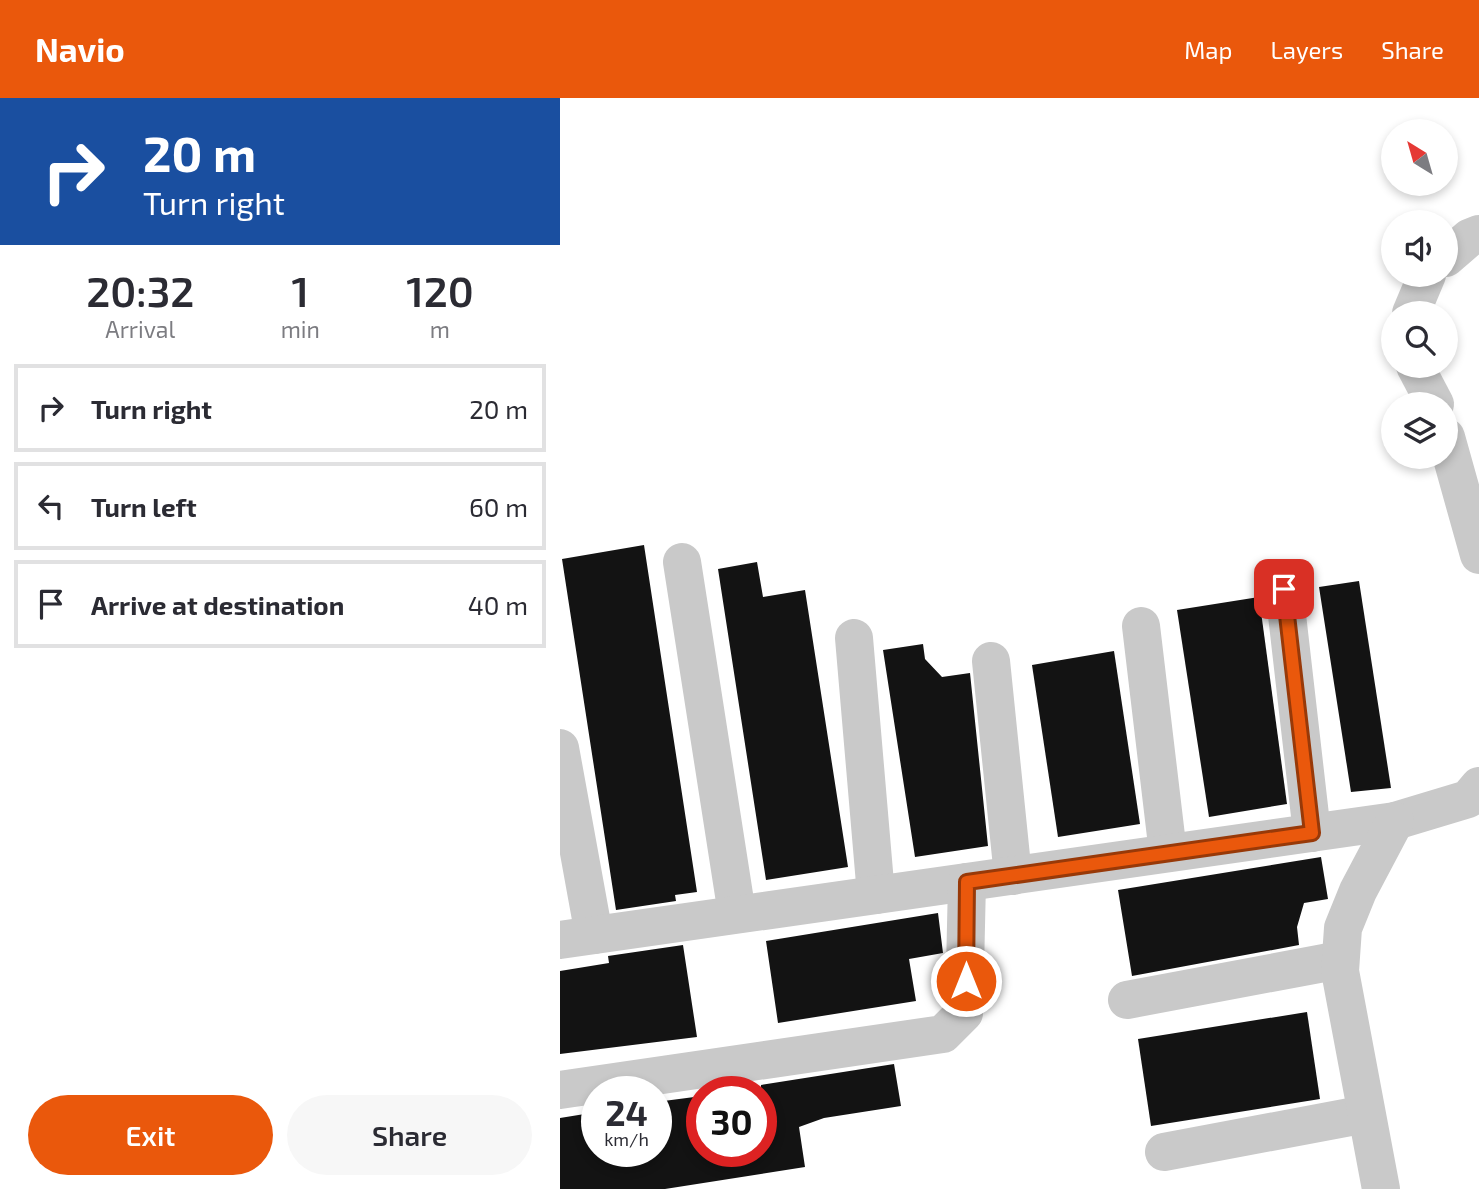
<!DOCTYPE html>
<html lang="en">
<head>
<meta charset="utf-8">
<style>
	:root { --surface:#fff; --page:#f7f7f7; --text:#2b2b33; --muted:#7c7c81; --line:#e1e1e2; --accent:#ea580c }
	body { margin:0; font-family:"Exo 2",sans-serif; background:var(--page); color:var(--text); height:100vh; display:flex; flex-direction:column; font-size:26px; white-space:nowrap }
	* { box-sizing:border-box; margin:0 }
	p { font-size:23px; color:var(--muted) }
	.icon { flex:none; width:38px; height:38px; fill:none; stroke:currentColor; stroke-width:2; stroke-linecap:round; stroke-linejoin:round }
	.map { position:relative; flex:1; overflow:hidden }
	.sheet { display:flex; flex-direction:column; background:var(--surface); width:560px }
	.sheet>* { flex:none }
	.guide { background:#1a4fa0; color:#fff; overflow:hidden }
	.needle { width:46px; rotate:323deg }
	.fabs { position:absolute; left:821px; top:21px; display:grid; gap:14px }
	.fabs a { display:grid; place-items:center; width:77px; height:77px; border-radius:50%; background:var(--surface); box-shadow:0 4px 10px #0003; font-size:35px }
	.speed { position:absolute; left:21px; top:978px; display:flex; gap:14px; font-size:35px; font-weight:700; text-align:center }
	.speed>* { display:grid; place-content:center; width:91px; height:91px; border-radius:50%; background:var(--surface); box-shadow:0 4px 10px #0003; line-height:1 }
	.speed small { font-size:18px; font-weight:400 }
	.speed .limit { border:10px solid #d22; background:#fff; color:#111 }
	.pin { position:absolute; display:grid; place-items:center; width:60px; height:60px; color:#fff; margin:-30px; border-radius:14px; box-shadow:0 4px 10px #0006 }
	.me { position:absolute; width:77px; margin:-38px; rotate:0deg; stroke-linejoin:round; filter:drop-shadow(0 0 5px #0008) }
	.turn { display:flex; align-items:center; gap:24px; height:147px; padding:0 28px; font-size:32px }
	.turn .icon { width:91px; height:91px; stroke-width:2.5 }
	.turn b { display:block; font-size:49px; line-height:60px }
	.eta { display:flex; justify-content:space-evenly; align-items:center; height:119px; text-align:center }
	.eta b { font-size:42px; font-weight:600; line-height:49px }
	.primary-button { display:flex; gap:14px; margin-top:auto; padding:14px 28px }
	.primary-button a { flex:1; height:80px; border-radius:42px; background:var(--accent); color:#fff; font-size:28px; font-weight:600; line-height:80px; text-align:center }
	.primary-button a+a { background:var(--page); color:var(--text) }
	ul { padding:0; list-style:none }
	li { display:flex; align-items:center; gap:21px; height:88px; margin:0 14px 10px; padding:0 14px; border:4px solid var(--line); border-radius:0px }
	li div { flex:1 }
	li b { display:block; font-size:26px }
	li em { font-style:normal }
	header { display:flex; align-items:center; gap:42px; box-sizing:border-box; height:98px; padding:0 35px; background:var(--accent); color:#fff }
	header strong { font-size:33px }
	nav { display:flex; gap:38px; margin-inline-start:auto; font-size:24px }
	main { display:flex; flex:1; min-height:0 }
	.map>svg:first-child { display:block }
</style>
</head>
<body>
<header>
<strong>Navio</strong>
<nav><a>Map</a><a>Layers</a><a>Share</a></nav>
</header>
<main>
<section class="sheet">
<div class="guide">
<div class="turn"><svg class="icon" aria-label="right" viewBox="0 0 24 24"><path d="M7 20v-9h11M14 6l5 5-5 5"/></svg><div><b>20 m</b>Turn right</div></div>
</div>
<div class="eta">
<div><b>20:32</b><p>Arrival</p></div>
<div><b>1</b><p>min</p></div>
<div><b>120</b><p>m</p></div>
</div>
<ul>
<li><svg class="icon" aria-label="right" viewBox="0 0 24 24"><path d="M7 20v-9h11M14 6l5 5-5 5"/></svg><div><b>Turn right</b></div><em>20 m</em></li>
<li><svg class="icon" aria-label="left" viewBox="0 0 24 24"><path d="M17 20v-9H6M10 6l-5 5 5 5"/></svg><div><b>Turn left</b></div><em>60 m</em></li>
<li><svg class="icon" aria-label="arrive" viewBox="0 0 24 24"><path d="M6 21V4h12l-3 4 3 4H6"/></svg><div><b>Arrive at destination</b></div><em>40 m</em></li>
</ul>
<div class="primary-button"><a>Exit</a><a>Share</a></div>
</section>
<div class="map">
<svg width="919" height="1091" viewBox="0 0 919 1091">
	<rect width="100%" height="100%" fill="#fff"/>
	<g fill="#131313">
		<path d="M 84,447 L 137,794 L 115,797 L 116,803 L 56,812 L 2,461 Z"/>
		<path d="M 197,464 L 203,499 L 245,492 L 288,769 L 206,782 L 158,471 Z"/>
		<path d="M 799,483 L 831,690 L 791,694 L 759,489 Z"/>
		<path d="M 699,499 L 727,706 L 649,719 L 617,512 Z"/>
		<path d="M 363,546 L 365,561 L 382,579 L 410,575 L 428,748 L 355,759 L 323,552 Z"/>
		<path d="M 554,553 L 580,726 L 498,739 L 472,567 Z"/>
		<path d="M 761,759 L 768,801 L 744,805 L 737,829 L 739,847 L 572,878 L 558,792 Z"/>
		<path d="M 378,815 L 383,855 L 349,861 L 356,903 L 218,925 L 206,843 Z"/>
		<path d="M 123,847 L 137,939 L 0,956 L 0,873 L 49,865 L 48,858 Z"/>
		<path d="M 747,914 L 760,1001 L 591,1028 L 578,941 Z"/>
		<path d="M 334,966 L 341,1008 L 264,1020 L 239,1029 L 245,1069 L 105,1091 L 0,1091 L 0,1020 L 37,1014 L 37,1054 L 96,1054 L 96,1004 L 142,998 L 142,1054 L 201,1054 L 201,987 Z"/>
	</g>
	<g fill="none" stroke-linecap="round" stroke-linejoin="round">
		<g stroke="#c9c9c9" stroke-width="38">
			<path d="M 886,160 L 909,140 L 919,136"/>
			<path d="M 851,215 L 867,177"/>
			<path d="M 855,268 L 875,306"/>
			<path d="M 886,339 L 919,457"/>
			<path d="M 122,464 L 177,816"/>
			<path d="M 724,491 L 752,735"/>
			<path d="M 581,528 L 608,755"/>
			<path d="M 294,540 L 316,797"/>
			<path d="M 431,563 L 453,778"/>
			<path d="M 0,650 L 34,837"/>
			<path d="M 0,842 L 835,723 L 908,701 L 919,688"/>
			<path d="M 567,902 L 780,862"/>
			<path d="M 0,992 L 383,936 L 404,915 L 407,784"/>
			<path d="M 604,1054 L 806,1016"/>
			<path d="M 821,1091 L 780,873 L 783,830 L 798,793 L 835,723"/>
		</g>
	</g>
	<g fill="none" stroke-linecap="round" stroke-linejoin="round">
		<g stroke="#983908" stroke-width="18">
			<path id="route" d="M 406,883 L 407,784 L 752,735 L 724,491"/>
		</g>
		<use href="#route" stroke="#ea580c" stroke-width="12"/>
	</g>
</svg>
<div class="fabs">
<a><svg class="needle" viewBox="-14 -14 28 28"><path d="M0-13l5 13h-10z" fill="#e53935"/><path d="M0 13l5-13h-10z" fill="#7c7c81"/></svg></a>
<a><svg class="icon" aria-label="sound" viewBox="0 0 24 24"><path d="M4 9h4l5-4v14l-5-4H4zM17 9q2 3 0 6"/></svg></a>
<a><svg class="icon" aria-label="search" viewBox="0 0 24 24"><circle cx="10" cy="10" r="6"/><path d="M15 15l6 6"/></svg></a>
<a><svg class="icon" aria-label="layers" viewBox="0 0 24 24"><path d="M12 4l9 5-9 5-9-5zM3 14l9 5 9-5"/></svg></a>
</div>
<div class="speed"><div>24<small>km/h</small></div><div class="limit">30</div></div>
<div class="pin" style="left:724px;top:491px;background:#d93025"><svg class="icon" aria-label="arrive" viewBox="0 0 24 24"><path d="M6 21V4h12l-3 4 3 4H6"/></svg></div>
<svg class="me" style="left:406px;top:883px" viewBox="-20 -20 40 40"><circle r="17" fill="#ea580c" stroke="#fff" stroke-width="3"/><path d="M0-11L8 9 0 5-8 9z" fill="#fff"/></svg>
</div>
</main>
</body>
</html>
